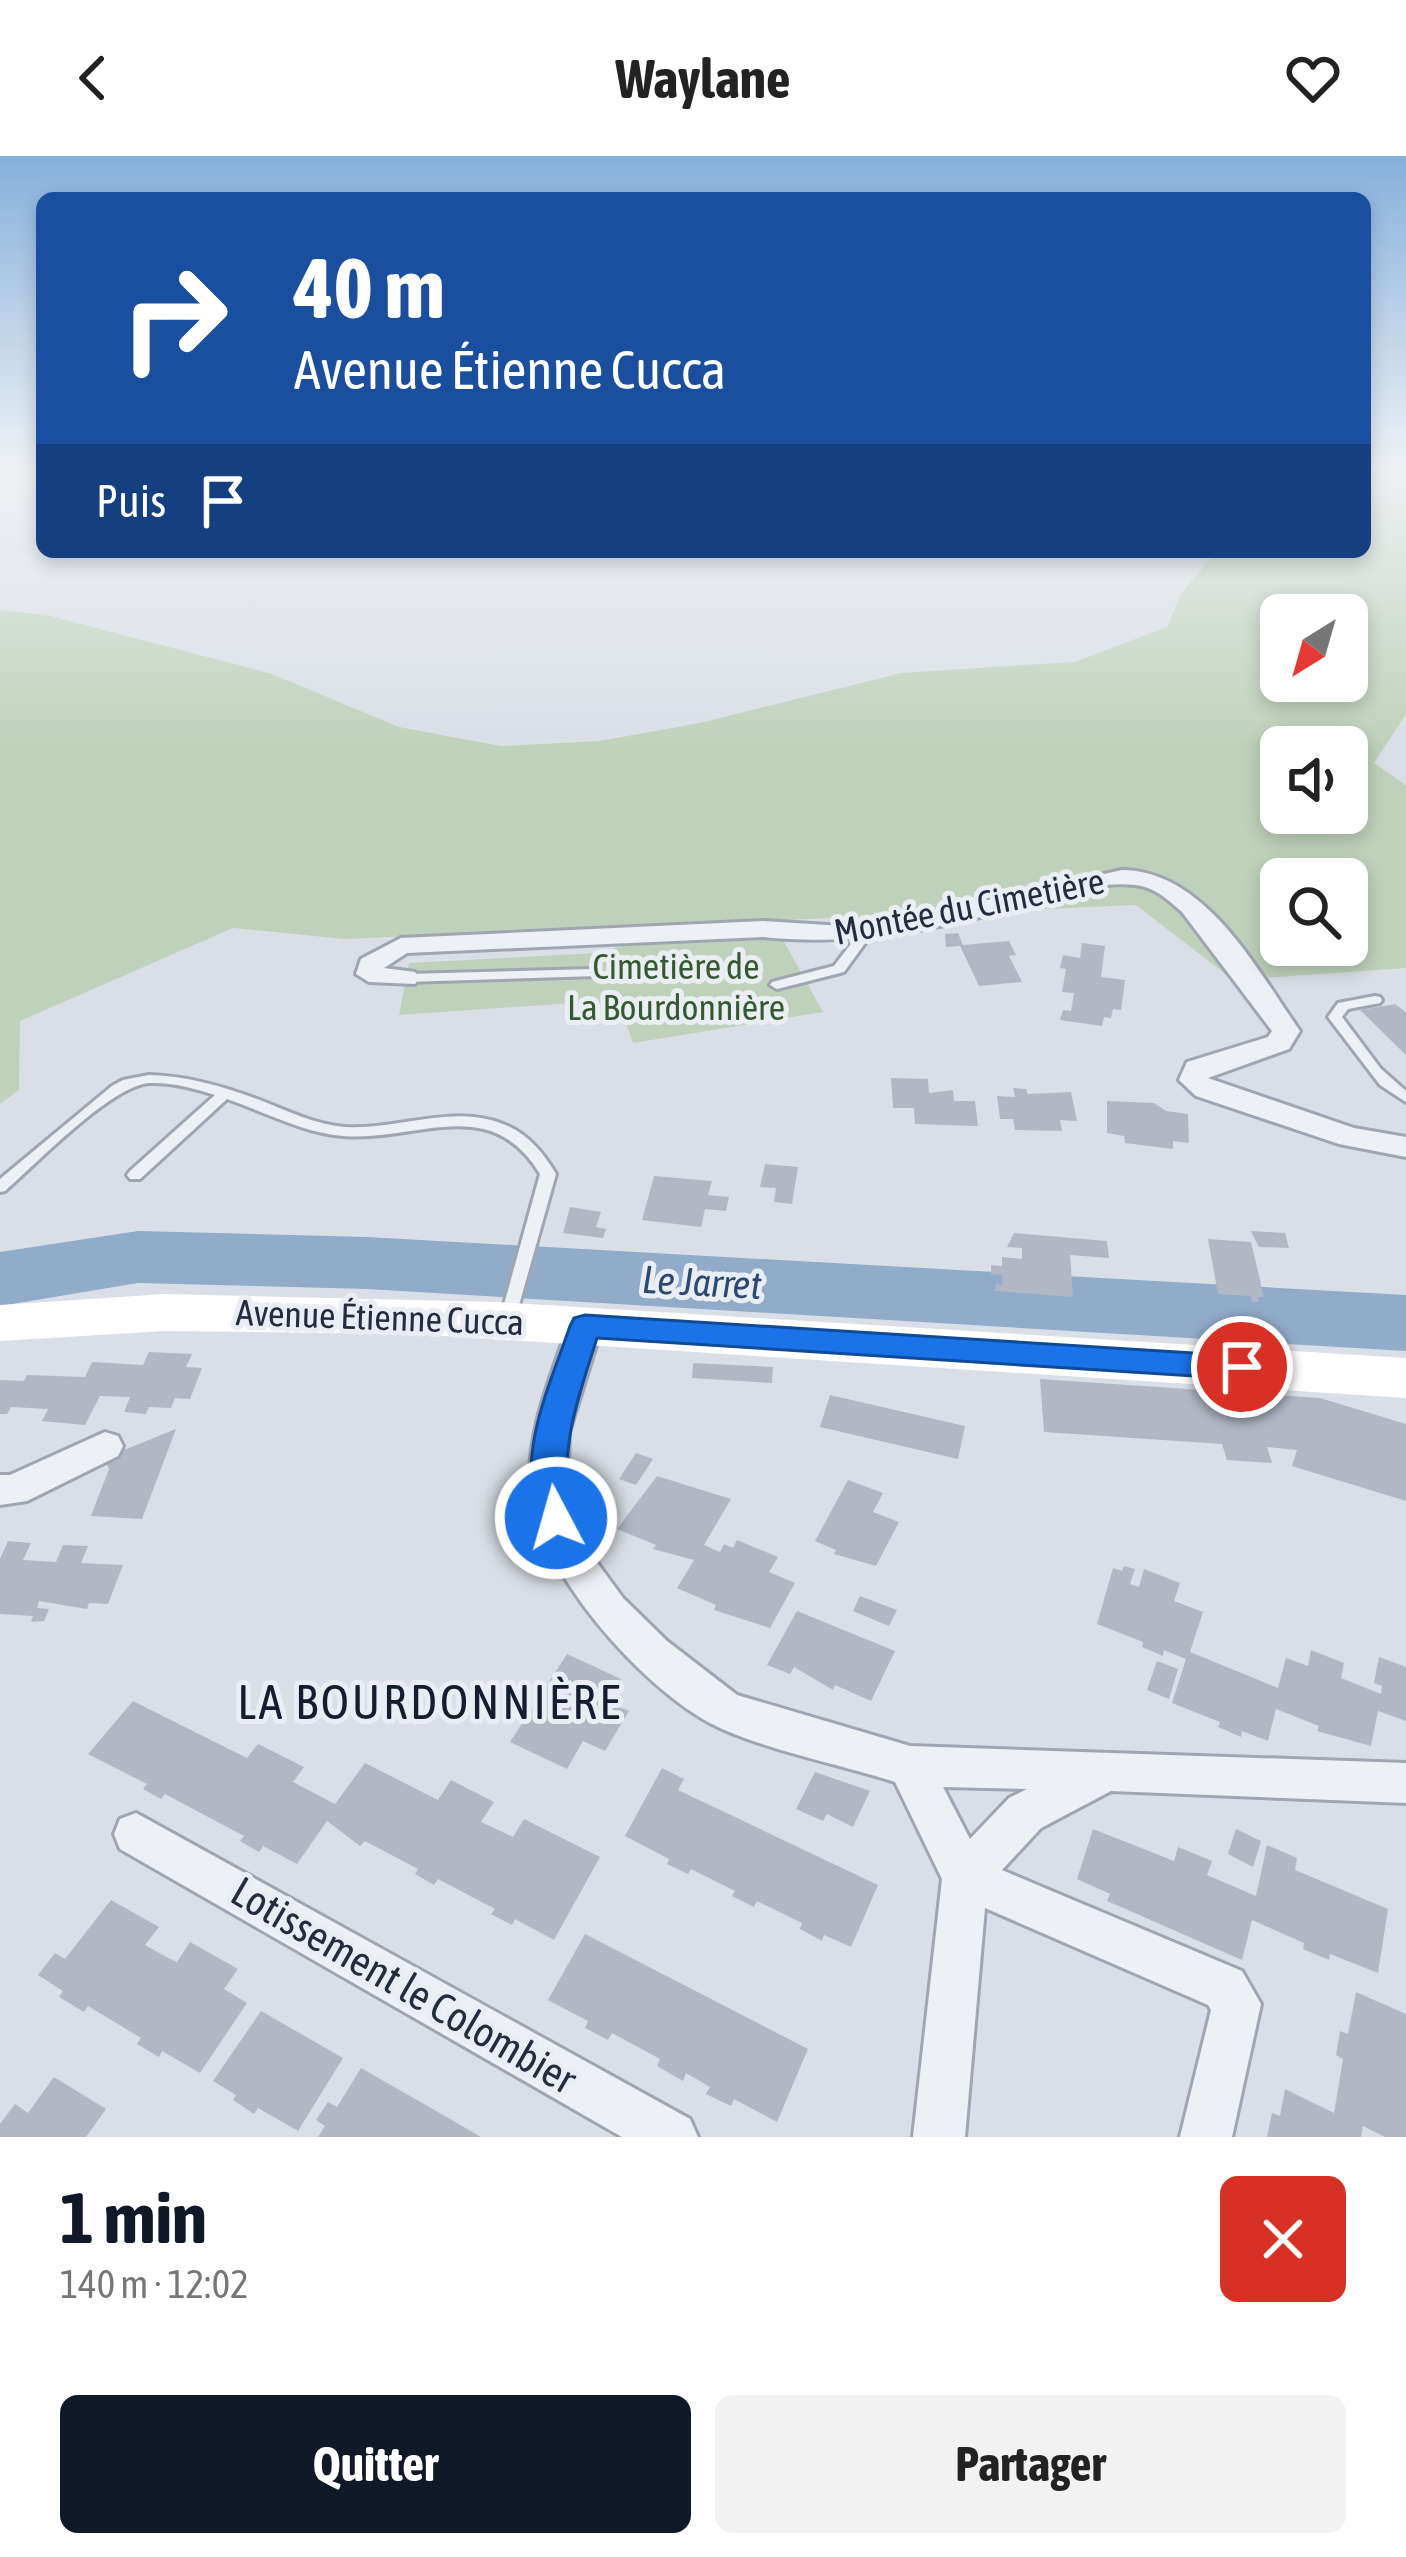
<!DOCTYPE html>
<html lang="fr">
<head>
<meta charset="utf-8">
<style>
	:root { --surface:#fff; --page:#f2f2f2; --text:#222; --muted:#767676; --accent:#111827 }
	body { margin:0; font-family:"Asap Condensed",sans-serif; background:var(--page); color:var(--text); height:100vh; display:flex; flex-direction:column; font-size:45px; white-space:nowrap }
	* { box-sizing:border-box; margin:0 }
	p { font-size:39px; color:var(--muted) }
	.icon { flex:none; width:66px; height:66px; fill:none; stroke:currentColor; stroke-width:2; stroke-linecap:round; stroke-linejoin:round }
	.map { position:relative; height:1981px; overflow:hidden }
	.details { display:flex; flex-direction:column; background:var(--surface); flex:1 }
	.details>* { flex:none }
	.guide { position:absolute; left:36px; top:36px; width:1335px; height:366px; border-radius:18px; box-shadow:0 6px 18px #0003; background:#1a4fa0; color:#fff; overflow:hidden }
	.needle { width:78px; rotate:217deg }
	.tools { position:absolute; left:1260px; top:438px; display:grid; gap:24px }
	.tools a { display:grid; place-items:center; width:108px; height:108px; border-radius:18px; background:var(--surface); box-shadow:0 6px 18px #0003; font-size:60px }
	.pin { position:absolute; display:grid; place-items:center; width:102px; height:102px; color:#fff; margin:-51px; border:6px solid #fff; border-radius:50%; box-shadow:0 3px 12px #0007 }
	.me { position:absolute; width:132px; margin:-66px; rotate:354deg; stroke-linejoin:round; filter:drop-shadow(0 0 9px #0008) }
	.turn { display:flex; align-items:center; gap:42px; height:252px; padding:0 60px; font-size:54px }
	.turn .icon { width:156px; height:156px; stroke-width:2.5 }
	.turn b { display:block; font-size:84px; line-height:102px }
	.then { display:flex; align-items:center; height:114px; padding:0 60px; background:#0003; gap:24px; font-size:45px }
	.round { display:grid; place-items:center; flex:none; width:126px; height:126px; border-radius:18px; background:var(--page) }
	.summary { display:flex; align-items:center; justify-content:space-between; height:204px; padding:0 60px }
	h1 { font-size:72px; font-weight:700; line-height:90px; color:var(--accent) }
	.action { display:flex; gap:24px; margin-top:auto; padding:24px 60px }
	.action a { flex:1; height:138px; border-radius:18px; background:var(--accent); color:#fff; font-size:48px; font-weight:700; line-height:138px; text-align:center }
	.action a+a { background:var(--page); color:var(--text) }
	header { display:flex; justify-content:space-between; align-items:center; height:156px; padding:0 60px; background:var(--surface); font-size:54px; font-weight:700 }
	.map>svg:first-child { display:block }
</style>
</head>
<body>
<header><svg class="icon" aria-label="back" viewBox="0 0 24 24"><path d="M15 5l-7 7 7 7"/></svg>Waylane<svg class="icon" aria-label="heart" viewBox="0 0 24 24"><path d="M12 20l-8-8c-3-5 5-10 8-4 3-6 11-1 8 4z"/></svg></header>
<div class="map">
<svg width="1406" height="1981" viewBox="0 0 1406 1981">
	<rect width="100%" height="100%" fill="#dadfe7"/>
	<g fill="#c0d1bb" fill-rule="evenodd">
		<path d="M 1365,313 L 1406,313 L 1406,558 L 1374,607 L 1406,629 L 1406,812 L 1233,824 L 1136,749 L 344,783 L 233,772 L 20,865 L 19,934 L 0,948 L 0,454 L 47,459 L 272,518 L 399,571 L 501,590 L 599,585 L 700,567 L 901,517 L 1075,506 L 1167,471 L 1180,439 L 1216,396 L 1365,396 ZM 1281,459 L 1347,459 L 1347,525 L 1281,525 ZM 1281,591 L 1347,591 L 1347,657 L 1281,657 ZM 1281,723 L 1347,723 L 1347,789 L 1281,789 Z"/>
		<path d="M 765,778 L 782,782 L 823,856 L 633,887 L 621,854 L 592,857 L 588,846 L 399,859 L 409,807 L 598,797 L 635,786 Z"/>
	</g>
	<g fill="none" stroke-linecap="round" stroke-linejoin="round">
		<path fill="#91abcb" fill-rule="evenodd" d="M 138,1075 L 367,1081 L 1406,1139 L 1406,1195 L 367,1133 L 138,1127 L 0,1150 L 0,1096 Z"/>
	</g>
	<g fill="#b1b8c4">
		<path d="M 958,777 L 963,789 L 1009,785 L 1016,799 L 1009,800 L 1022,826 L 979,830 L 960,790 L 946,791 L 945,778 Z"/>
		<path d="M 1082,787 L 1105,790 L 1101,821 L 1125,824 L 1121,854 L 1113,853 L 1111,862 L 1104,861 L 1102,870 L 1060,864 L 1063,854 L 1071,855 L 1074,837 L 1062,836 L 1066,813 L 1060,812 L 1063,799 L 1080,802 Z"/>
		<path d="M 1395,848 L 1406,856 L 1406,899 L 1360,854 Z"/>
		<path d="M 891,922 L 928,923 L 929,937 L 953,934 L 954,945 L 975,945 L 978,970 L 915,968 L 914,952 L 893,952 Z"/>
		<path d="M 1013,932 L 1026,933 L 1028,938 L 1071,936 L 1077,965 L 1060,964 L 1062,975 L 1015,974 L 1013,963 L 1000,963 L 997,940 L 1015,941 Z"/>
		<path d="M 1107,945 L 1154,947 L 1166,955 L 1188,958 L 1189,987 L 1173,985 L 1173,993 L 1125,987 L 1124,980 L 1107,977 Z"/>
		<path d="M 765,1008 L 798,1011 L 792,1048 L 774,1046 L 776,1032 L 760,1031 Z"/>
		<path d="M 654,1020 L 712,1025 L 708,1039 L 729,1041 L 726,1055 L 705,1053 L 701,1071 L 642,1064 Z"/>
		<path d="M 570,1051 L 601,1056 L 596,1071 L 606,1073 L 603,1082 L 563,1077 Z"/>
		<path d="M 1251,1075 L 1285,1077 L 1289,1092 L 1259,1091 Z"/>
		<path d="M 1014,1077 L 1107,1085 L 1109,1102 L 1070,1099 L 1073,1141 L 995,1135 L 996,1128 L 1002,1129 L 1002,1119 L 991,1118 L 991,1109 L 1002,1110 L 1002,1101 L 1022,1103 L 1022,1092 L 1007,1091 Z"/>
		<path d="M 1208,1083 L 1251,1086 L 1264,1141 L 1258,1141 L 1259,1146 L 1252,1146 L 1251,1140 L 1218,1138 Z"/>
		<path d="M 149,1196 L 192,1198 L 186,1211 L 202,1212 L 190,1243 L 175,1242 L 171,1252 L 149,1251 L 146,1258 L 124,1256 L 130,1241 L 100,1240 L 85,1269 L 42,1265 L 48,1253 L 11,1251 L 7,1258 L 0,1258 L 0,1224 L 24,1225 L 27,1219 L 85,1221 L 92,1206 L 143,1209 Z"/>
		<path d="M 693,1207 L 773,1211 L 772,1227 L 692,1222 Z"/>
		<path d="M 1040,1223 L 1320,1242 L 1406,1268 L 1406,1345 L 1292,1310 L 1297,1294 L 1267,1291 L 1272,1307 L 1227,1304 L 1222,1288 L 1044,1276 Z"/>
		<path d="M 830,1239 L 965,1270 L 958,1303 L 820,1271 Z"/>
		<path d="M 176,1273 L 142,1363 L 91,1360 L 109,1313 L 104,1302 Z"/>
		<path d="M 636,1297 L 653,1303 L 636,1329 L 619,1323 Z"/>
		<path d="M 657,1320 L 731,1343 L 704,1389 L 720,1396 L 724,1388 L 733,1392 L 737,1384 L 778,1401 L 769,1416 L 795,1427 L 770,1472 L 714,1454 L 716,1449 L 677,1432 L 694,1404 L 653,1393 L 656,1389 L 617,1373 Z"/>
		<path d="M 848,1324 L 883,1337 L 873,1356 L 899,1366 L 876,1410 L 834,1398 L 836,1394 L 815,1385 Z"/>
		<path d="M 8,1385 L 31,1387 L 23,1404 L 56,1406 L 63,1389 L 88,1390 L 81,1407 L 123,1409 L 108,1448 L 89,1447 L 87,1453 L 39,1445 L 37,1452 L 49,1453 L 44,1465 L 31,1466 L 33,1460 L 0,1458 L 0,1403 Z"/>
		<path d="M 1124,1410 L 1135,1413 L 1130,1428 L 1139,1431 L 1144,1413 L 1180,1427 L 1174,1445 L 1203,1456 L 1190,1496 L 1278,1532 L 1286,1502 L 1308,1510 L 1311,1494 L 1344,1507 L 1341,1522 L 1381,1538 L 1382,1530 L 1374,1527 L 1379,1501 L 1406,1511 L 1406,1565 L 1378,1555 L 1371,1590 L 1317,1575 L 1319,1570 L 1276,1553 L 1268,1585 L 1242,1575 L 1241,1581 L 1218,1571 L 1220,1566 L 1172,1547 L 1186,1503 L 1164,1494 L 1163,1500 L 1142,1491 L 1143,1486 L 1097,1468 L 1113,1412 L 1122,1415 Z"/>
		<path d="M 860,1440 L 897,1454 L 889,1470 L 853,1455 Z"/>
		<path d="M 797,1455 L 895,1495 L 871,1545 L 835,1529 L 833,1534 L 794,1511 L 790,1518 L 767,1509 Z"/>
		<path d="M 567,1498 L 621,1523 L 607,1546 L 629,1555 L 605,1595 L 583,1585 L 567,1613 L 510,1586 Z"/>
		<path d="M 1157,1505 L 1178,1513 L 1169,1543 L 1147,1534 Z"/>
		<path d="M 133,1545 L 247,1602 L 258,1588 L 304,1611 L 293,1626 L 335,1648 L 365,1607 L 438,1644 L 451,1624 L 494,1646 L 481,1666 L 513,1681 L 524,1663 L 600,1701 L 554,1784 L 515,1763 L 512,1769 L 491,1758 L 495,1753 L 438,1723 L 434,1729 L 415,1718 L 418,1713 L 365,1685 L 360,1690 L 327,1665 L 297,1708 L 263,1690 L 259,1696 L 240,1685 L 244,1680 L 165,1638 L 161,1643 L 143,1633 L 147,1628 L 88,1598 Z"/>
		<path d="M 662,1612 L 684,1623 L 678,1634 L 878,1729 L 851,1791 L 824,1779 L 822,1785 L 800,1773 L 802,1767 L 757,1745 L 754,1751 L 732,1740 L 735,1735 L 691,1713 L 688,1718 L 667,1708 L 669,1703 L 625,1680 Z"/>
		<path d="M 815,1616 L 870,1635 L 853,1671 L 827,1658 L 823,1665 L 796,1653 Z"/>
		<path d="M 1093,1673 L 1174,1705 L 1178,1691 L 1212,1705 L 1207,1719 L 1256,1740 L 1267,1689 L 1297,1702 L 1295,1714 L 1388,1753 L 1378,1817 L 1330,1798 L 1329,1804 L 1303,1793 L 1304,1787 L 1252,1764 L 1242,1804 L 1107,1745 L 1110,1738 L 1077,1723 Z"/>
		<path d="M 1236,1673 L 1261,1685 L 1253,1711 L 1228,1698 Z"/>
		<path d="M 111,1744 L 159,1771 L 145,1789 L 170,1803 L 177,1806 L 190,1786 L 238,1813 L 224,1833 L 247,1847 L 200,1917 L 162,1895 L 159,1901 L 137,1888 L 141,1882 L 88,1850 L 84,1856 L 59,1841 L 63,1835 L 38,1819 L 55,1797 L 65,1803 Z"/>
		<path d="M 585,1778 L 808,1893 L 777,1966 L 734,1943 L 731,1950 L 706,1938 L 710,1931 L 686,1917 L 683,1925 L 657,1910 L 660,1903 L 612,1877 L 608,1884 L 585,1872 L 588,1865 L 548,1844 Z"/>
		<path d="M 1356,1836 L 1406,1858 L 1406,1981 L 1385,1981 L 1363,1970 L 1361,1981 L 1267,1981 L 1272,1957 L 1280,1960 L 1285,1933 L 1334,1957 L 1343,1903 L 1336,1899 L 1340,1875 L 1348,1878 Z"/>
		<path d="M 261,1855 L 343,1902 L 298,1975 L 258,1952 L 254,1958 L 233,1944 L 236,1939 L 213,1925 Z"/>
		<path d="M 361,1912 L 431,1952 L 481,1981 L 318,1981 L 325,1970 L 316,1964 L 328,1946 L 337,1951 Z"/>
		<path d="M 54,1921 L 106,1953 L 86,1981 L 0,1981 L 0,1968 L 15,1948 L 28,1957 Z"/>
	</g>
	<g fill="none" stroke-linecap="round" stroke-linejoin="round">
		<g stroke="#a0a6b1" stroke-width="6">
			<g id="service">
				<path d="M 865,775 L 871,779 L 844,816 L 777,833 L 770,829 L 772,826 L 834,810 L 860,776 Z"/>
				<path d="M 592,813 L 597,814 L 599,817 L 597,820 L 406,826 L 399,822 L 406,818 Z"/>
				<path d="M 1375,840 L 1380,841 L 1382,844 L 1380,847 L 1348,853 L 1342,861 L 1381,913 L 1406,935 L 1406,946 L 1380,929 L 1328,861 L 1338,847 Z"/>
				<path d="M 149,919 C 187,920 222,930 257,943 C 286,954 315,969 346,971 C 399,974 451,948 503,968 C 527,977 543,996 556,1018 L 514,1167 L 502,1167 L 500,1163 L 540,1018 C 490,936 417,986 343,980 C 304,977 265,956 227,943 L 140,1023 L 130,1023 L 127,1019 L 130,1015 L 215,939 C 194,932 171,926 149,927 C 111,930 36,1008 5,1035 L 0,1036 L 0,1023 L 112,930 L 123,924 Z"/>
			</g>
		</g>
		<g stroke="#a0a6b1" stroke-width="6">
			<g id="minor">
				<path d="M 1122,714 C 1206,715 1257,814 1300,875 L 1289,893 L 1208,922 L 1354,972 L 1406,981 L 1406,1001 L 1339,988 L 1196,940 L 1179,924 L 1187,906 L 1268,881 L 1272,875 L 1182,756 C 1168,744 1155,731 1135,729 C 1091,724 1042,745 1000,756 C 921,776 845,790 763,781 L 407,797 L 384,812 L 415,816 L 419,822 L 415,828 L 369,826 L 356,818 L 361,803 L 401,782 L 763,765 L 844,770 L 925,758 Z"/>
				<path d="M 585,1158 L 597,1161 L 602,1170 L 569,1276 L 567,1332 L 582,1386 L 623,1442 L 667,1485 L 737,1539 L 910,1590 L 1406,1607 L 1406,1647 L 1111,1635 L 1041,1672 L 1002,1714 L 1242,1815 L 1261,1848 L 1232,1981 L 1180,1981 L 1211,1854 L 1208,1849 L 985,1752 L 965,1981 L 913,1981 L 942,1723 L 895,1626 C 843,1609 758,1592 712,1568 C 642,1532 533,1410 530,1329 C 528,1273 551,1222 568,1170 L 573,1161 ZM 943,1631 L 1027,1633 L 1009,1642 L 970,1683 Z"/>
				<path d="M 105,1276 L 118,1280 L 123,1290 L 118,1300 L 27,1345 L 0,1349 L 0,1319 L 10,1319 Z"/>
				<path d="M 136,1657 L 690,1963 L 698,1981 L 622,1981 L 120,1693 L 114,1678 L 120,1663 Z"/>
			</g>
		</g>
		<use href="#service" fill="#edf0f5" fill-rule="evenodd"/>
		<use href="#minor" fill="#edf0f5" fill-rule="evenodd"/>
		<path fill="#fff" fill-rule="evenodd" d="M 165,1138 L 497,1146 L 1406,1202 L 1406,1242 L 414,1178 L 165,1175 L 0,1185 L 0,1149 Z"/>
	</g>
	<linearGradient id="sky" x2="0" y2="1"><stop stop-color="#85b0dc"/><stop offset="0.53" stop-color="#eef1f4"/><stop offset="1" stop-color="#eef1f4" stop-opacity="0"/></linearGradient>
	<rect width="1406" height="590" fill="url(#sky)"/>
	<path fill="#1a73e8" stroke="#114b97" stroke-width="3" d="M 585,1159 L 1242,1200 L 1253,1203 L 1258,1211 L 1253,1220 L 1242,1223 L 597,1182 C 578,1243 556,1298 573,1362 L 568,1372 L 556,1376 L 544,1372 C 511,1308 549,1232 570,1170 L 574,1162 Z"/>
	<g text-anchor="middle" stroke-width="10" stroke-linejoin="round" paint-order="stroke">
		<g font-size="36" fill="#242c3e" stroke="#eaeef4">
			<text transform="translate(969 750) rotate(-11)" y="13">Montée du Cimetière</text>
			<text transform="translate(380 1161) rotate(2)" y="13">Avenue Étienne Cucca</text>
		</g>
		<g font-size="36" fill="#365a30" stroke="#eaeef4">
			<text x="676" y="823">Cimetière de<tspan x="676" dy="41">La Bourdonnière</tspan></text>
		</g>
		<g font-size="39" font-style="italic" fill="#2b4975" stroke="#eaeef4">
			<text transform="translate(702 1126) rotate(3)" y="14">Le Jarret</text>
		</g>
		<g font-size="42" fill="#242c3e" stroke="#eaeef4">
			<text transform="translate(404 1829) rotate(30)" y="15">Lotissement le Colombier</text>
		</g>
		<g font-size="48" letter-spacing="3" fill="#161d2e" stroke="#eaeef4">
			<text x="430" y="1563">LA BOURDONNIÈRE</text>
		</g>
	</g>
</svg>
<div class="tools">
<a><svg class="needle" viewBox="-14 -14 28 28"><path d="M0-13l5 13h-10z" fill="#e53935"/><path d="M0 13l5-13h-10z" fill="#767676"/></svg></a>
<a><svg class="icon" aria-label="sound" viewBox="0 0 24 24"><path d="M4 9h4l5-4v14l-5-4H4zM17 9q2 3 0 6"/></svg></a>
<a><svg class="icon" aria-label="search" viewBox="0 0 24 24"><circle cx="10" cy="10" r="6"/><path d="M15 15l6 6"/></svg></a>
</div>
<div class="pin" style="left:1242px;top:1211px;background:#d93025"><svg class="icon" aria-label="arrive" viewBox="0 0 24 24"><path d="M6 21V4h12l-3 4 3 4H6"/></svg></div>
<svg class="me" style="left:556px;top:1362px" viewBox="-20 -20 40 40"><circle r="17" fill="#1a73e8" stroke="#fff" stroke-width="3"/><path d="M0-11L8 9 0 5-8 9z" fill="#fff"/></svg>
<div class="guide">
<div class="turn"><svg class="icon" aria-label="right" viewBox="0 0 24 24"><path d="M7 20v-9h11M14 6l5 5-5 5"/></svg><div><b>40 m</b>Avenue Étienne Cucca</div></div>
<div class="then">Puis<svg class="icon" aria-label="arrive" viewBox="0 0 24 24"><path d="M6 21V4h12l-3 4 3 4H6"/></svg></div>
</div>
</div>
<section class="details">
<div class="summary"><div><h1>1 min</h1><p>140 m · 12:02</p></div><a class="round" style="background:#d93025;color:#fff"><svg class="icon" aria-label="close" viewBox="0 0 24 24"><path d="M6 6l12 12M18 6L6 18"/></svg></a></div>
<div class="action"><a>Quitter</a><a>Partager</a></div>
</section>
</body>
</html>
